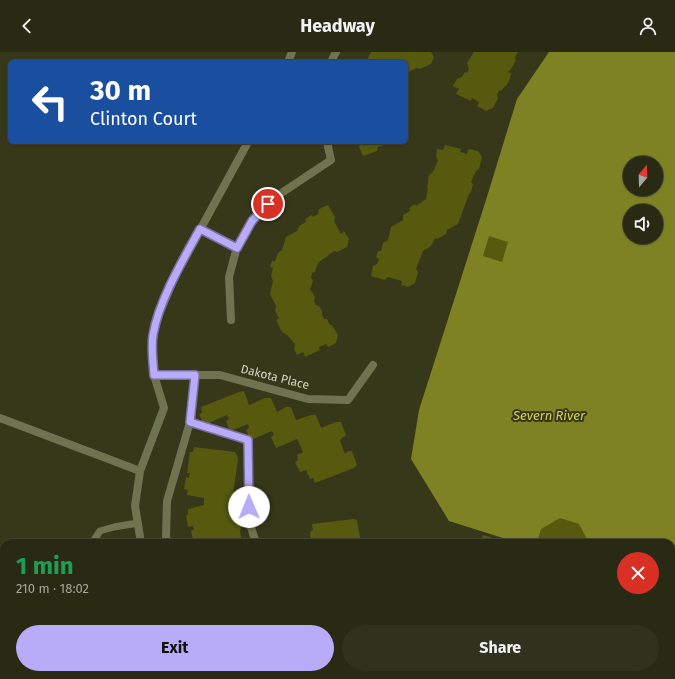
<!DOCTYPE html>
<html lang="en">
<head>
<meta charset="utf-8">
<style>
	:root { --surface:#292a14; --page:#31321d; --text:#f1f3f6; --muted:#a5a7a0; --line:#454634; --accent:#b8abf7 }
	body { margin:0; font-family:"Fira Sans",sans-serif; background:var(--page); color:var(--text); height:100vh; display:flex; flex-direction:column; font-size:15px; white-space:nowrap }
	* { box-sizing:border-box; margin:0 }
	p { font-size:13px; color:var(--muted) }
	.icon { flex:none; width:22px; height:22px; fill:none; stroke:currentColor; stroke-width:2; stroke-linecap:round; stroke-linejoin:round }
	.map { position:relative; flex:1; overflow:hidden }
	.side { position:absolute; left:0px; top:487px; width:675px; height:140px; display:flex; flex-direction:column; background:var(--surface); border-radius:12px 12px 0 0; box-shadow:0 1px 3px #0004,0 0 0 1px var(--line) }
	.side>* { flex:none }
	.guide { position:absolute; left:8px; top:8px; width:400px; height:84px; border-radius:6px; box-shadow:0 1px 3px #0004,0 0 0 1px var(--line); background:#1a4fa0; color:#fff; overflow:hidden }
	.needle { width:26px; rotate:19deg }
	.fabs { position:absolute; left:623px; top:104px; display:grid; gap:8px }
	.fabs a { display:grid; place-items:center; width:40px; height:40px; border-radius:50%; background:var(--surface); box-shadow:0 1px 3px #0004,0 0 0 1px var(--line); font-size:20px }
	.pin { position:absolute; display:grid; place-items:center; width:34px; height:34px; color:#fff; margin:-17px; border:2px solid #fff; border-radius:50%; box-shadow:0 1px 4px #0007 }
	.me { position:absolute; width:44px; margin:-22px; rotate:359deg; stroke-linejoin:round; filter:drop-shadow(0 0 3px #0008) }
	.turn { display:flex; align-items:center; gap:14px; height:84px; padding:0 16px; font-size:18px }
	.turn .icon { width:52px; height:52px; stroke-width:2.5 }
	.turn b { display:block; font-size:28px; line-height:34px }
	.round { display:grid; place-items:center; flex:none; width:42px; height:42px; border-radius:21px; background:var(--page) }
	.headline { display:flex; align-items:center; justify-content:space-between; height:68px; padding:0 16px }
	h1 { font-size:24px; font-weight:700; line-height:30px; color:#1e9e55 }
	.cta { display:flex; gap:8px; margin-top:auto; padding:8px 16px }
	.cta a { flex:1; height:46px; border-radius:24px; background:var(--accent); color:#111; font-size:16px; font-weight:700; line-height:46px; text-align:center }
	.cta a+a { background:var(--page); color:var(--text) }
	header { display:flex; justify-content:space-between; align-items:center; height:52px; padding:0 16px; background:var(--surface); font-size:18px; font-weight:700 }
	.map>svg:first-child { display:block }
</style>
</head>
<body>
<header><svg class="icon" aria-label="back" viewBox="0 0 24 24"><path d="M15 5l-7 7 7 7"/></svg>Headway<svg class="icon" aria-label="person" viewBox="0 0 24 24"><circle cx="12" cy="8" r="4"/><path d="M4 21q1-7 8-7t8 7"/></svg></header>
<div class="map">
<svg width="675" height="627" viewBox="0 0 675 627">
	<rect width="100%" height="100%" fill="#37381a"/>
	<path fill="#7e8222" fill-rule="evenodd" d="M 549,0 L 675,0 L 675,531 L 671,530 L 671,491 L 519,491 L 449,469 L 411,407 L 419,358 L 486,148 L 517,47 ZM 630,111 L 656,111 L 656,137 L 630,137 ZM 630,159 L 656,159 L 656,185 L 630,185 Z"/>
	<g fill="#56590e">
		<path d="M 371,0 L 431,0 L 434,5 L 431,12 L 420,17 L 417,16 L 410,19 L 406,23 L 406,10 L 366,10 Z"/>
		<path d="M 474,0 L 518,0 L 515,5 L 516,8 L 511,17 L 508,20 L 511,21 L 510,26 L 507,33 L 505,34 L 501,39 L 499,38 L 497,43 L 498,46 L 493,56 L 486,59 L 477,54 L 479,50 L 472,46 L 471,49 L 456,42 L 459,37 L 453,34 L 457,27 L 462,25 L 465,20 L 467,21 L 469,17 L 467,11 Z"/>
		<path d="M 361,90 L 401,90 L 393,93 L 392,90 L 378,95 L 377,99 L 363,104 L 359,95 Z"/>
		<path d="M 445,93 L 461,97 L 460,100 L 467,102 L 468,97 L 478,99 L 482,105 L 479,117 L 476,119 L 471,130 L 473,132 L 471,140 L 469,142 L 458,172 L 447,178 L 446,182 L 437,187 L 435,186 L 431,194 L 423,199 L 416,217 L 418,220 L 415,231 L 408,235 L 401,233 L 402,229 L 388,225 L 385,228 L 371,224 L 373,214 L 377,212 L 379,207 L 376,205 L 378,199 L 381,199 L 383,191 L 388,188 L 391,175 L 403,168 L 403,163 L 410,159 L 409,156 L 415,152 L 416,154 L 426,147 L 428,137 L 427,136 L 429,123 L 433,120 L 438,108 L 436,104 L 437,97 L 443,98 Z"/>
		<path d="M 328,153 L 335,165 L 334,169 L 341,182 L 344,179 L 349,187 L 347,195 L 337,200 L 334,199 L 318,211 L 315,220 L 312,221 L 311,226 L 313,229 L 310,237 L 315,245 L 314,249 L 316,253 L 319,254 L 322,259 L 322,263 L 324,267 L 327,267 L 330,273 L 332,273 L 338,283 L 336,291 L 328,295 L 326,292 L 319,295 L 320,298 L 305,305 L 303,300 L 297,303 L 294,297 L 295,292 L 287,283 L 282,280 L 276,268 L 279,266 L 275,259 L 276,254 L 270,242 L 273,229 L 271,224 L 273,216 L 270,215 L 272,209 L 275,209 L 278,201 L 282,198 L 286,185 L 297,179 L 299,174 L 306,170 L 305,167 L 312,163 L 313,165 L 318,162 L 319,157 Z"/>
		<path d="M 489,184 L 508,190 L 502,210 L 483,204 Z"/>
		<path d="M 244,339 L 249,353 L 265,346 L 271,346 L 277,360 L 286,355 L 291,355 L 296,368 L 311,363 L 316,363 L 321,376 L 336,370 L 341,370 L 346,383 L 340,388 L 344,400 L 345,402 L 348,399 L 352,399 L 357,413 L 354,416 L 315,431 L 313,426 L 310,427 L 306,418 L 300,420 L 295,410 L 298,408 L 297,403 L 303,400 L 297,387 L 276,396 L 271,385 L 274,383 L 272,379 L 251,388 L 246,378 L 249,376 L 248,372 L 230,379 L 226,369 L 229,367 L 227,363 L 204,373 L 199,362 L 202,361 L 201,355 L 239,340 Z"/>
		<path d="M 194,395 L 235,400 L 237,403 L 238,408 L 232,448 L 235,462 L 238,463 L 241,477 L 240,479 L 242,491 L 193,491 L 192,489 L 193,488 L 191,479 L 194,477 L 193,474 L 188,475 L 186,464 L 188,462 L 188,457 L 204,453 L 204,446 L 187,443 L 188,438 L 184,437 L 186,425 L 189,426 L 190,421 L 187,421 L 190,400 L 193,400 Z"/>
		<path d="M 560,466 L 579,472 L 589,491 L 537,491 L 541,477 Z"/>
		<path d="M 353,467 L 357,468 L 361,491 L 311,491 L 310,480 L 313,478 L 312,472 Z"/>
		<path d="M 483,483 L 508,491 L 485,491 L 481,490 Z"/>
		<path d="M 671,585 L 675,586 L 675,625 L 663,623 L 658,627 L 651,625 L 651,623 L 671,623 Z"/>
		<path d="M 424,623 L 481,623 L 484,627 L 426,627 Z"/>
	</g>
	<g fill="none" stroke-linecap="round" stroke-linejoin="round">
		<path stroke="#707350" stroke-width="7" d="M 92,491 L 100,479 L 114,475 L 138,471"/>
		<g stroke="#707350" stroke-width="8">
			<path d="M 288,10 L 292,0"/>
			<path d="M 331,10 L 336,0"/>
			<path d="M 200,177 L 237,195"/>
			<path d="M 231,268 L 229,225 L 237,195 L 252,169 L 277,144 L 331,108 L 327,90"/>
			<path d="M 154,323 L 220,323 L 308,347 L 348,348 L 373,313"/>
			<path d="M 0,366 L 140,419"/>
			<path d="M 190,370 L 248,388 L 249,469 L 256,491"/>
			<path d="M 141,491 L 135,454 L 140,419 L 164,356 L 154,323 L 152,302 L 153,284 L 158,264 L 177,220 L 248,90"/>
			<path d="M 168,491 L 166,485 L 167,449 L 190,370 L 195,323"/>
			<path d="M 256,623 L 262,627"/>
			<path d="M 334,627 L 336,623"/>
		</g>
	</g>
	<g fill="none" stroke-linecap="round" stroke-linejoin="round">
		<g stroke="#786fa1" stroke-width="10">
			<path id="route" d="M 249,455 L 248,388 L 190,370 L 195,323 L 154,323 C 153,310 151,296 153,283 C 159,248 183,208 200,177 L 237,196 L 252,169 L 268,152"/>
		</g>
		<use href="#route" stroke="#b8abf7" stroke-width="7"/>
	</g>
	<g text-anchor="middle" stroke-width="4" stroke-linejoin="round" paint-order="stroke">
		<g font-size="12" fill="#d1d3c2" stroke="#37381a">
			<text transform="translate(275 325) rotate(14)" y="4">Dakota Place</text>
		</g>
		<g font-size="13" font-style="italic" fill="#ced459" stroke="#37381a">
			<text x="549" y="368">Severn River</text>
		</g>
	</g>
</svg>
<div class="fabs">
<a><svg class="needle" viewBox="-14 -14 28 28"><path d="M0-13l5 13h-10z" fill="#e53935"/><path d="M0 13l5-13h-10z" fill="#a5a7a0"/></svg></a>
<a><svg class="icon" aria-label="sound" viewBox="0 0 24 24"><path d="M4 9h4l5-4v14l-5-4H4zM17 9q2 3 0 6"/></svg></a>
</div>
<div class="pin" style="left:268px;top:152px;background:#d93025"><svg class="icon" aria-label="arrive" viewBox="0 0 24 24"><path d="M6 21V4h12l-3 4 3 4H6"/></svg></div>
<svg class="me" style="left:249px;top:455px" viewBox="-20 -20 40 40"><circle r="19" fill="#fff"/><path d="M0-13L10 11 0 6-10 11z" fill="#b8abf7"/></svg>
<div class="guide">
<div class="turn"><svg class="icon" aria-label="left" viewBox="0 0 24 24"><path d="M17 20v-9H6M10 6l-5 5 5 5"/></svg><div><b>30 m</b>Clinton Court</div></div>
</div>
<section class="side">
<div class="headline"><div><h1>1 min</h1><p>210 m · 18:02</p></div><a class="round" style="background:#d93025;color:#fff"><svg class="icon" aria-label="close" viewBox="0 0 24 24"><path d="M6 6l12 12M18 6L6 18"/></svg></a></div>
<div class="cta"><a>Exit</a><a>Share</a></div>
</section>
</div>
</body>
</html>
